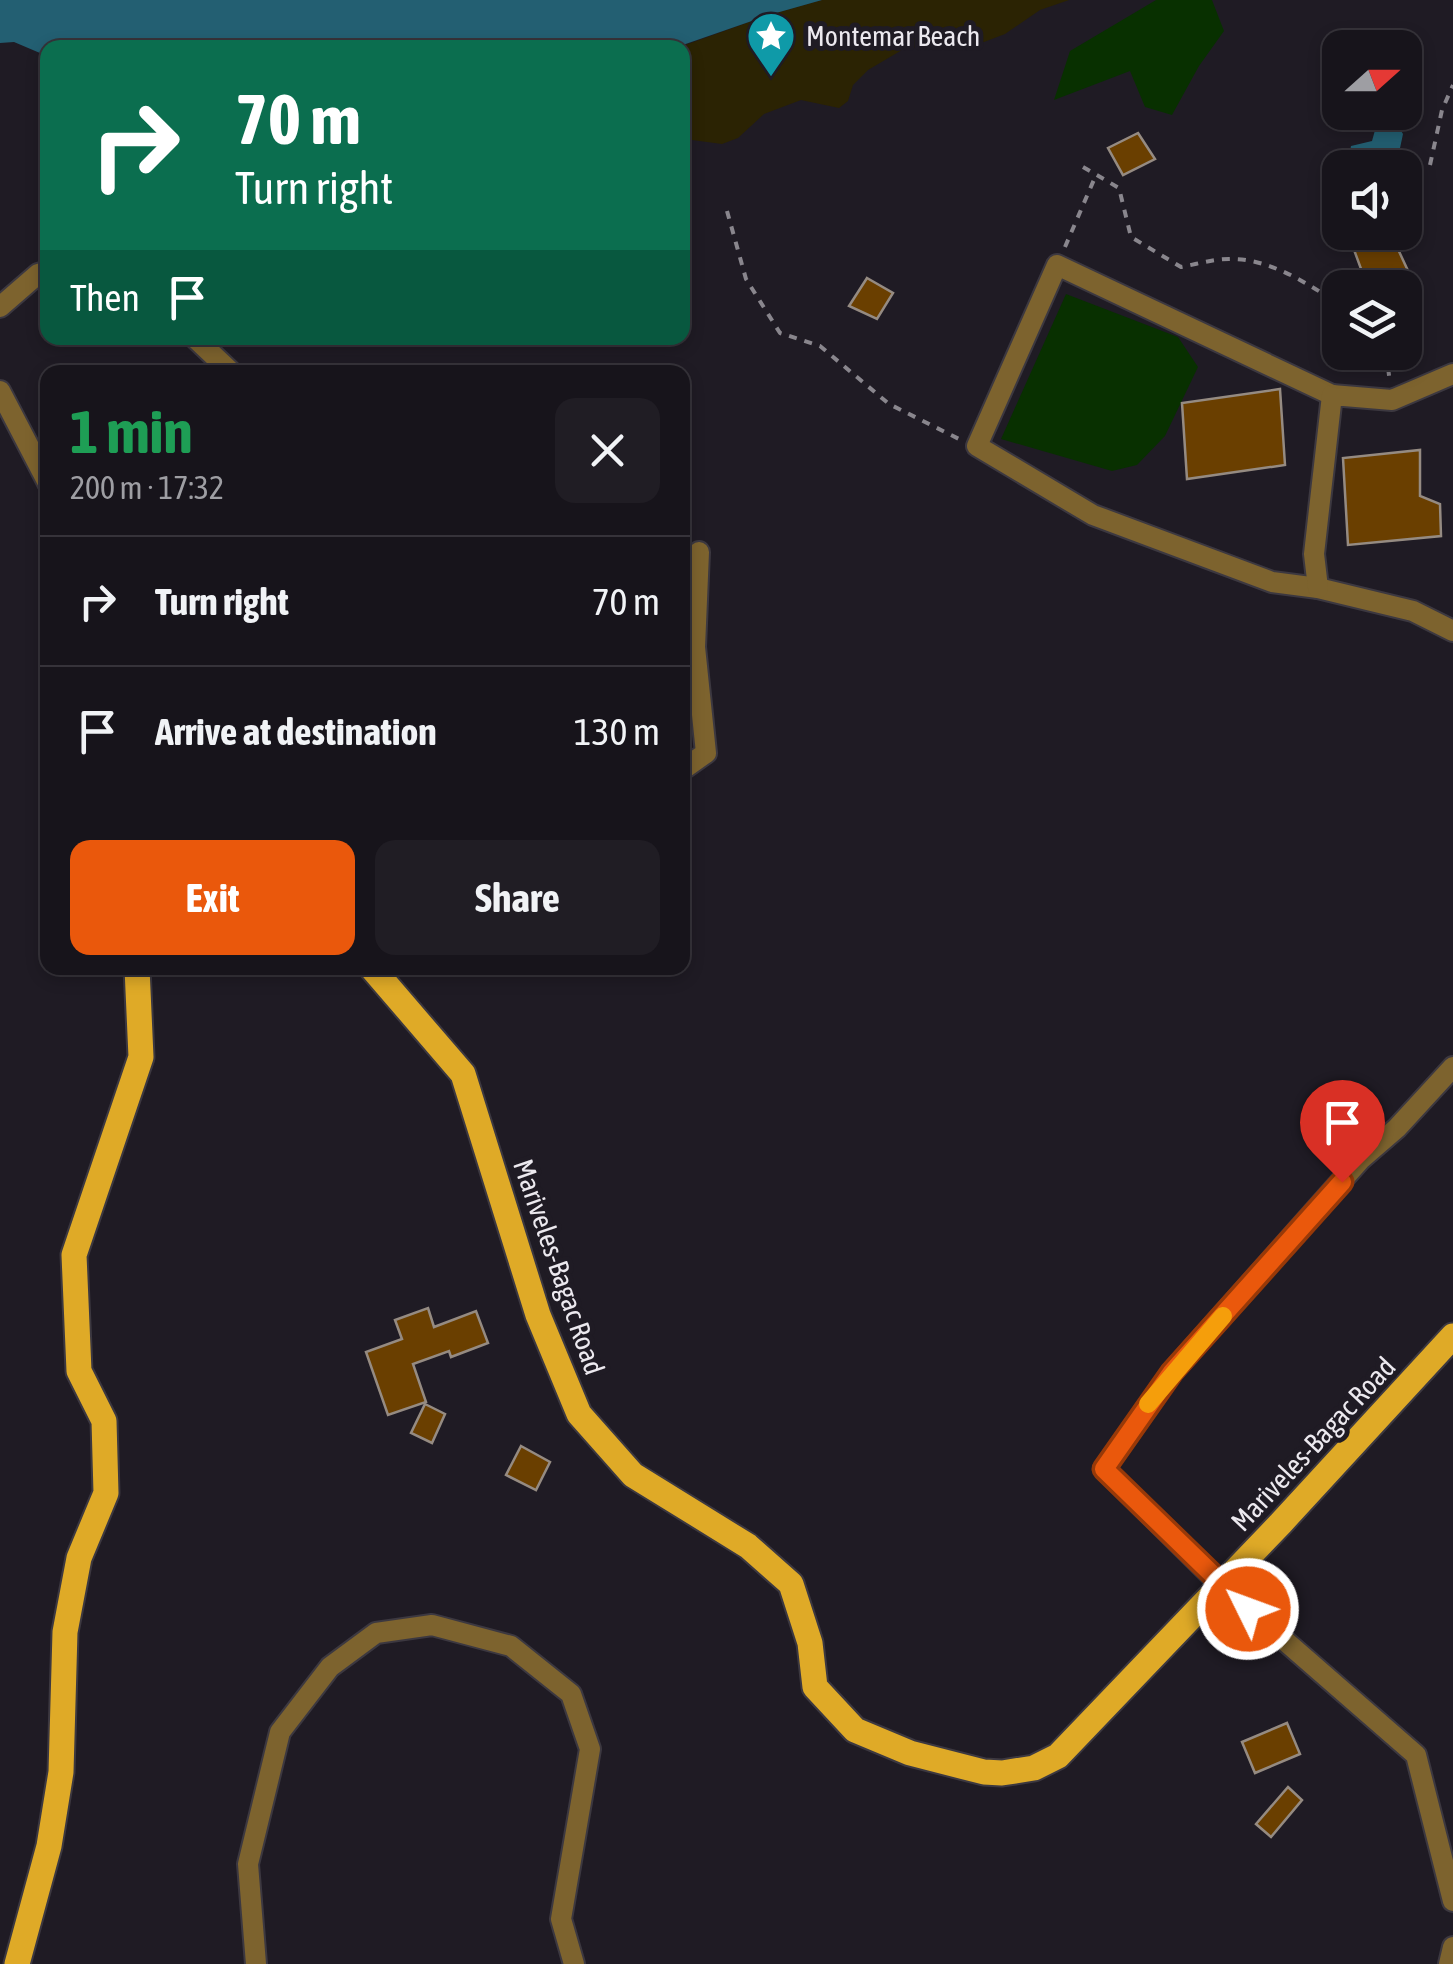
<!DOCTYPE html>
<html lang="en">
<head>
<meta charset="utf-8">
<style>
	:root { --surface:#17141b; --page:#201d24; --text:#f1f3f6; --muted:#9e9ea3; --line:#36333a; --accent:#ea580c }
	body { margin:0; font-family:"Asap Condensed",sans-serif; background:var(--page); color:var(--text); height:100vh; display:flex; flex-direction:column; font-size:38px; white-space:nowrap }
	* { box-sizing:border-box; margin:0 }
	p { font-size:32px; color:var(--muted) }
	.icon { flex:none; width:55px; height:55px; fill:none; stroke:currentColor; stroke-width:2; stroke-linecap:round; stroke-linejoin:round }
	.map { position:relative; flex:1; overflow:hidden }
	.panel { position:absolute; left:40px; top:365px; width:650px; height:610px; display:flex; flex-direction:column; background:var(--surface); border-radius:20px; box-shadow:0 5px 15px #0003,0 0 0 2px var(--line) }
	.panel>* { flex:none }
	.hud { position:absolute; left:40px; top:40px; width:650px; height:305px; border-radius:20px; box-shadow:0 5px 15px #0003,0 0 0 2px var(--line); background:#0b6e4f; color:#fff; overflow:hidden }
	.needle { width:65px; rotate:69deg }
	.tools { position:absolute; left:1322px; top:30px; display:grid; gap:20px }
	.tools a { display:grid; place-items:center; width:100px; height:100px; border-radius:20px; background:var(--surface); box-shadow:0 5px 15px #0003,0 0 0 2px var(--line); font-size:50px }
	.pin { position:absolute; display:grid; place-items:center; width:85px; height:85px; color:#fff; margin:-102px -42px; border-radius:50% 50% 50% 0; rotate:-45deg; box-shadow:0 0 10px #0007 }
	.pin .icon { rotate:45deg }
	.me { position:absolute; width:110px; margin:-55px; rotate:312deg; stroke-linejoin:round; filter:drop-shadow(0 0 8px #0008) }
	.turn { display:flex; align-items:center; gap:35px; height:210px; padding:0 30px; font-size:45px }
	.turn .icon { width:130px; height:130px; stroke-width:2.5 }
	.turn b { display:block; font-size:70px; line-height:85px }
	.then { display:flex; align-items:center; height:95px; padding:0 30px; background:#0003; gap:20px; font-size:38px }
	.round { display:grid; place-items:center; flex:none; width:105px; height:105px; border-radius:20px; background:var(--page) }
	.overview { display:flex; align-items:center; justify-content:space-between; height:170px; padding:0 30px }
	h1 { font-size:60px; font-weight:700; line-height:75px; color:#1e9e55 }
	.cta { display:flex; gap:20px; margin-top:auto; padding:20px 30px }
	.cta a { flex:1; height:115px; border-radius:20px; background:var(--accent); color:#fff; font-size:40px; font-weight:700; line-height:115px; text-align:center }
	.cta a+a { background:var(--page); color:var(--text) }
	ul { padding:0; list-style:none }
	li { display:flex; align-items:center; gap:30px; height:130px; padding:0 30px; border-top:2px solid var(--line) }
	li div { flex:1 }
	li b { display:block; font-size:38px }
	li em { font-style:normal }
	.map>svg:first-child { display:block }
</style>
</head>
<body>
<div class="map">
<svg width="1453" height="1964" viewBox="0 0 1453 1964">
	<rect width="100%" height="100%" fill="#1f1b24"/>
	<g fill="#083000">
		<path d="M 1156,0 L 1212,0 L 1224,31 L 1199,66 L 1172,115 L 1145,107 L 1130,71 L 1054,100 L 1070,51 Z"/>
		<path d="M 1066,294 L 1178,337 L 1198,367 L 1165,436 L 1137,465 L 1112,471 L 1001,439 Z"/>
	</g>
	<path fill="#2b2303" d="M 822,0 L 1069,0 L 1040,10 L 1005,34 L 984,42 L 948,40 L 902,50 L 868,70 L 853,85 L 848,101 L 839,108 L 801,100 L 764,114 L 738,138 L 722,144 L 692,140 L 683,149 L 682,48 L 677,48 L 769,15 Z"/>
	<g fill="#235f72">
		<path d="M 0,0 L 822,0 L 769,15 L 677,47 L 48,48 L 47,56 L 14,42 L 0,43 Z"/>
		<path d="M 1394,120 L 1403,134 L 1396,167 L 1347,167 L 1351,146 L 1372,141 L 1377,123 Z"/>
	</g>
	<g fill="#6a3f00" stroke="#958b82" stroke-width="2.5">
		<path d="M 1138,133 L 1155,159 L 1123,175 L 1108,148 Z"/>
		<path d="M 1384,232 L 1390,232 L 1416,288 L 1368,288 L 1353,247 Z"/>
		<path d="M 867,278 L 893,293 L 877,319 L 849,306 Z"/>
		<path d="M 1280,389 L 1285,465 L 1187,479 L 1182,403 Z"/>
		<path d="M 1420,450 L 1420,496 L 1440,504 L 1441,536 L 1348,545 L 1343,458 Z"/>
		<path d="M 428,1308 L 434,1327 L 476,1311 L 488,1343 L 451,1357 L 449,1351 L 413,1364 L 426,1402 L 388,1415 L 366,1352 L 402,1339 L 395,1320 Z"/>
		<path d="M 425,1404 L 445,1414 L 432,1443 L 411,1433 Z"/>
		<path d="M 521,1446 L 550,1462 L 536,1490 L 506,1475 Z"/>
		<path d="M 1287,1723 L 1300,1754 L 1255,1773 L 1242,1742 Z"/>
		<path d="M 1288,1787 L 1302,1800 L 1271,1837 L 1256,1824 Z"/>
	</g>
	<g fill="none" stroke-linecap="round" stroke-linejoin="round">
		<g stroke="#3c3840" stroke-width="24">
			<g id="minor">
				<path d="M 0,307 L 38,274 L 48,271"/>
				<path d="M 195,338 L 231,372"/>
				<path d="M 0,391 L 48,483"/>
				<path d="M 1332,395 L 1057,265 L 977,446 L 1093,515 L 1272,582 L 1318,588 L 1413,611 L 1453,631"/>
				<path d="M 1318,588 L 1314,554 L 1332,395 L 1392,400 L 1453,374"/>
				<path d="M 682,770 L 706,753 L 695,647 L 699,552"/>
				<path d="M 1453,1067 L 1397,1128 L 1360,1160 L 1172,1372 L 1104,1469 L 1222,1586 L 1416,1755 L 1453,1901"/>
				<path d="M 256,1964 L 248,1864 L 280,1732 L 330,1667 L 376,1633 L 432,1625 L 511,1646 L 571,1694 L 590,1749 L 561,1919 L 574,1964"/>
				<path d="M 1449,1964 L 1453,1947"/>
			</g>
		</g>
		<g stroke="#3c3840" stroke-width="29">
			<g id="primary">
				<path d="M 372,968 L 463,1074 L 538,1315 L 579,1414 L 633,1475 L 748,1546 L 791,1584 L 810,1643 L 815,1687 L 855,1730 L 910,1753 L 984,1772 L 1002,1773 L 1034,1768 L 1058,1756 L 1281,1523 L 1453,1336"/>
				<path d="M 17,1964 L 49,1846 L 61,1772 L 65,1632 L 79,1558 L 106,1493 L 104,1421 L 79,1371 L 74,1255 L 141,1057 L 137,968"/>
			</g>
		</g>
		<g stroke="#89868d" stroke-width="4" stroke-dasharray="8 8" stroke-linecap="butt">
			<path d="M 1430,165 L 1442,110 L 1453,85"/>
			<path d="M 1083,167 L 1119,188 L 1131,237 L 1181,267 C 1197,264 1214,259 1229,259 C 1269,258 1309,284 1340,305"/>
			<path d="M 727,211 L 746,279 L 780,333 L 820,346 L 889,404 L 959,439"/>
			<path d="M 1065,247 L 1096,175"/>
			<path d="M 1386,352 L 1390,383"/>
		</g>
		<use href="#minor" stroke="#7d632e" stroke-width="20"/>
		<use href="#primary" stroke="#dfaa27" stroke-width="25"/>
	</g>
	<g fill="none" stroke-linecap="round" stroke-linejoin="round">
		<g stroke="#983908" stroke-width="25">
			<path id="route" d="M 1248,1609 L 1104,1469 L 1172,1372 L 1342,1182"/>
		</g>
		<use href="#route" stroke="#ea580c" stroke-width="18"/>
		<path stroke="#f59e0b" stroke-width="18" d="M 1148,1404 L 1223,1316"/>
	</g>
	<defs>
		<g id="sight-pin" transform="scale(2.5)"><path d="M0 17L-7.5 6A9.5 9.5 0 1 1 7.5 6Z" fill="#0f9aa8" stroke="#1f1b24"/><path d="M0-6L1.8-2.2L6-1.7L2.9 1.2L3.7 5.4L0 3.3L-3.7 5.4L-2.9 1.2L-6-1.7L-1.8-2.2Z" fill="#fff"/></g>
	</defs>
	<g fill-rule="evenodd">
		<use href="#sight-pin" x="771" y="36"/>
	</g>
	<g text-anchor="middle" stroke-width="10" stroke-linejoin="round" paint-order="stroke">
		<g font-size="28" fill="#ece9ef" stroke="#1f1b24" text-anchor="start">
			<text x="806" y="46">Montemar Beach</text>
		</g>
		<g font-size="28" fill="#ece9ef" stroke="#1f1b24">
			<text transform="translate(559 1267) rotate(71)" y="10">Mariveles-Bagac Road</text>
			<text transform="translate(1313 1444) rotate(-47)" y="10">Mariveles-Bagac Road</text>
		</g>
	</g>
</svg>
<div class="tools">
<a><svg class="needle" viewBox="-14 -14 28 28"><path d="M0-13l5 13h-10z" fill="#e53935"/><path d="M0 13l5-13h-10z" fill="#9e9ea3"/></svg></a>
<a><svg class="icon" aria-label="sound" viewBox="0 0 24 24"><path d="M4 9h4l5-4v14l-5-4H4zM17 9q2 3 0 6"/></svg></a>
<a><svg class="icon" aria-label="layers" viewBox="0 0 24 24"><path d="M12 4l9 5-9 5-9-5zM3 14l9 5 9-5"/></svg></a>
</div>
<div class="pin" style="left:1342px;top:1182px;background:#d93025"><svg class="icon" aria-label="arrive" viewBox="0 0 24 24"><path d="M6 21V4h12l-3 4 3 4H6"/></svg></div>
<svg class="me" style="left:1248px;top:1609px" viewBox="-20 -20 40 40"><circle r="17" fill="#ea580c" stroke="#fff" stroke-width="3"/><path d="M0-11L8 9 0 5-8 9z" fill="#fff"/></svg>
<div class="hud">
<div class="turn"><svg class="icon" aria-label="right" viewBox="0 0 24 24"><path d="M7 20v-9h11M14 6l5 5-5 5"/></svg><div><b>70 m</b>Turn right</div></div>
<div class="then">Then<svg class="icon" aria-label="arrive" viewBox="0 0 24 24"><path d="M6 21V4h12l-3 4 3 4H6"/></svg></div>
</div>
<section class="panel">
<div class="overview"><div><h1>1 min</h1><p>200 m · 17:32</p></div><a class="round"><svg class="icon" aria-label="close" viewBox="0 0 24 24"><path d="M6 6l12 12M18 6L6 18"/></svg></a></div>
<ul>
<li><svg class="icon" aria-label="right" viewBox="0 0 24 24"><path d="M7 20v-9h11M14 6l5 5-5 5"/></svg><div><b>Turn right</b></div><em>70 m</em></li>
<li><svg class="icon" aria-label="arrive" viewBox="0 0 24 24"><path d="M6 21V4h12l-3 4 3 4H6"/></svg><div><b>Arrive at destination</b></div><em>130 m</em></li>
</ul>
<div class="cta"><a>Exit</a><a>Share</a></div>
</section>
</div>
</body>
</html>
